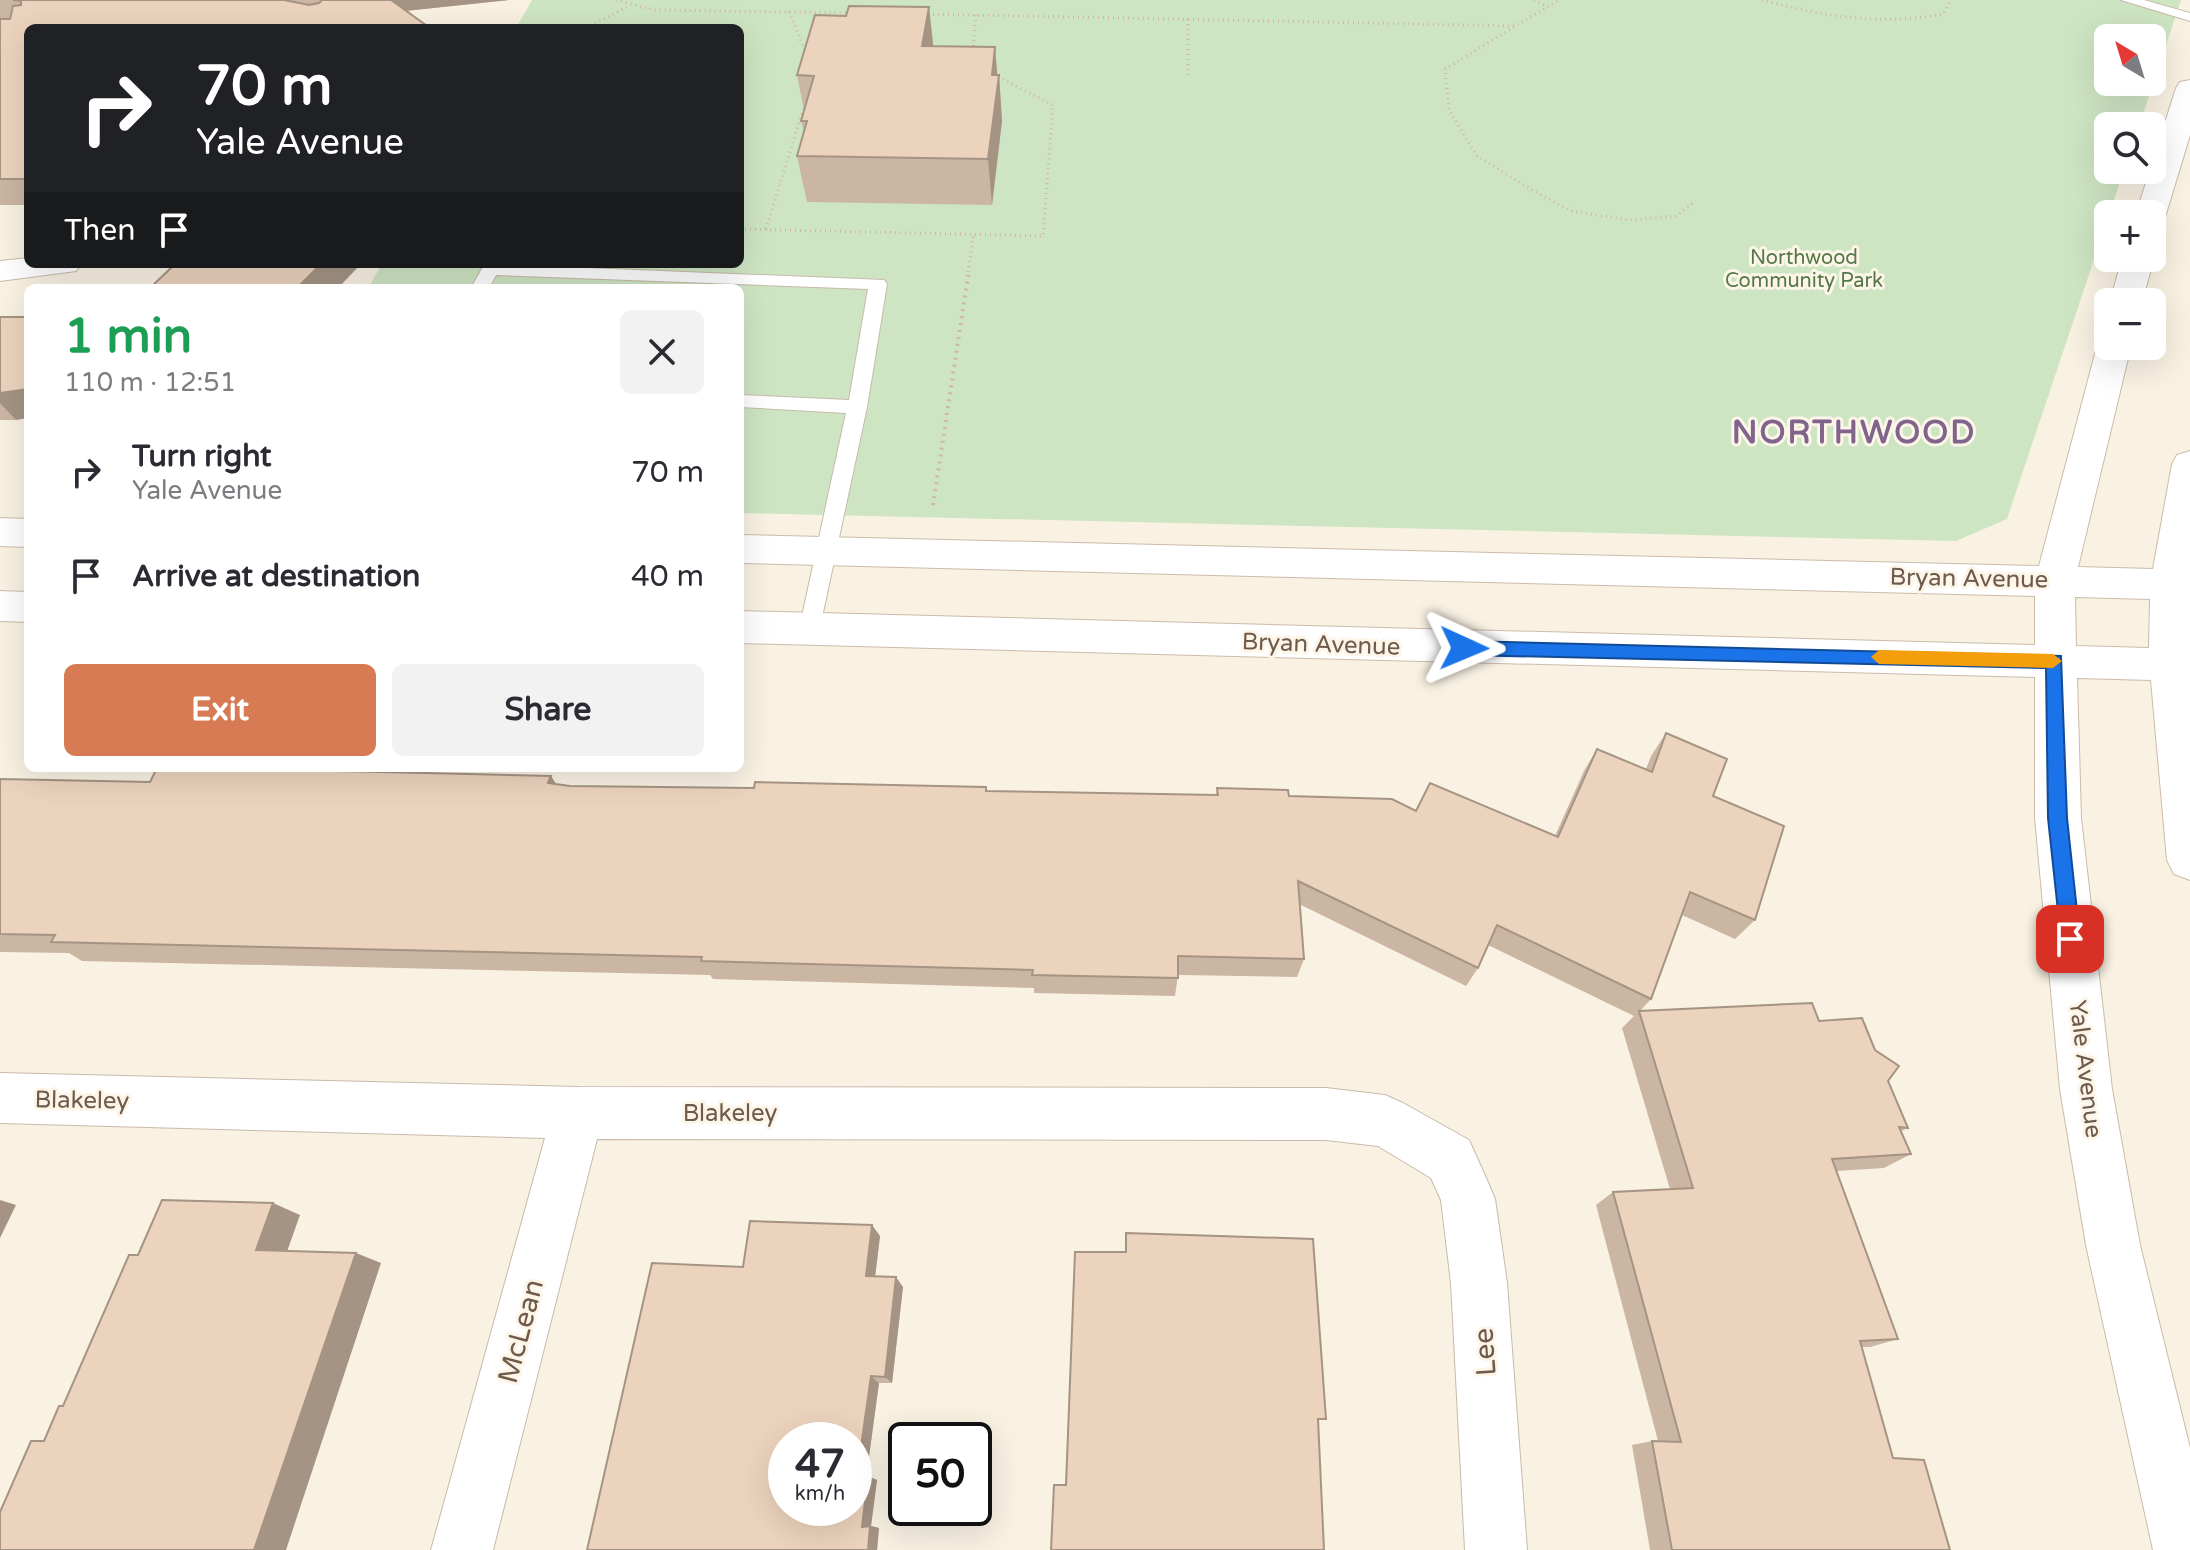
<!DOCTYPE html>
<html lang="en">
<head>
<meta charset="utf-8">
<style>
	:root { --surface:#fff; --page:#f2f2f3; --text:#2b2b33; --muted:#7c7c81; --accent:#d77b54 }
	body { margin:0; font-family:"Varela Round",sans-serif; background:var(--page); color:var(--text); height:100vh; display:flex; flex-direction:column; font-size:30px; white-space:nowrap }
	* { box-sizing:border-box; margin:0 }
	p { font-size:26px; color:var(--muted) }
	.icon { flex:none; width:44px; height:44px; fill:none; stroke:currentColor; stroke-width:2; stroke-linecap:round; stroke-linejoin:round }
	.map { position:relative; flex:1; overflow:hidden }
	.drawer { position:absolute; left:24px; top:284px; width:720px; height:488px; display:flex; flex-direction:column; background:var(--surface); border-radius:12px; box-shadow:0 8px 32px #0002 }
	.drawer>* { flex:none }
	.top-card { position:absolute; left:24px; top:24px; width:720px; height:244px; border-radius:12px; box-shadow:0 8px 32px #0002; background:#202124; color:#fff; overflow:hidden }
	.needle { width:52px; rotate:322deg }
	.fabs { position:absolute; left:2094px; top:24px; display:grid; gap:16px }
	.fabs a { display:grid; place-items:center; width:72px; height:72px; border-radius:12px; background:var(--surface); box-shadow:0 8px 32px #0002; font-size:40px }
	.speed { position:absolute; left:768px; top:1422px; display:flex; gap:16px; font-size:40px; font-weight:700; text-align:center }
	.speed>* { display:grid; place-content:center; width:104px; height:104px; border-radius:50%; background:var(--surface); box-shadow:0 8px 32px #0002; line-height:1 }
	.speed small { font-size:20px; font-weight:400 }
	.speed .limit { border:4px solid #111; border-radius:12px; background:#fff; color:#111 }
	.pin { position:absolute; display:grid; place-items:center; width:68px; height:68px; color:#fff; margin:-34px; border-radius:16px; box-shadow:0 4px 12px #0006 }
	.me { position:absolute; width:88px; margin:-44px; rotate:91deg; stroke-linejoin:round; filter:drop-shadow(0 0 6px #0008) }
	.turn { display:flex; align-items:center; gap:28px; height:168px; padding:0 40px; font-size:36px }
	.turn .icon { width:104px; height:104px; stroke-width:2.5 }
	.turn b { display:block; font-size:56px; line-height:68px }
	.then { display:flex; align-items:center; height:76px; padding:0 40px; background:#0003; gap:16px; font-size:30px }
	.round { display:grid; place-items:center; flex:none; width:84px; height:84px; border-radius:12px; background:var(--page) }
	.headline { display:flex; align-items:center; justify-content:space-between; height:136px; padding:0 40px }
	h1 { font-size:48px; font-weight:700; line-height:60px; color:#1e9e55 }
	.primary-button { display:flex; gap:16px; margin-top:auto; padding:16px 40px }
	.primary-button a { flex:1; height:92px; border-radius:12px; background:var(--accent); color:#fff; font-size:32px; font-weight:700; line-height:92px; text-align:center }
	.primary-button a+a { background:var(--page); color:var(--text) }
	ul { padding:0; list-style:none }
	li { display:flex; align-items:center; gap:24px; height:104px; padding:0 40px }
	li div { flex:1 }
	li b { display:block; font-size:30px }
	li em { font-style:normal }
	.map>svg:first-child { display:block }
</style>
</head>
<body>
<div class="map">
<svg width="2190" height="1550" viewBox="0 0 2190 1550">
	<rect width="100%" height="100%" fill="#f9f2e3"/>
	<path fill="#cee5c3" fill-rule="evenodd" d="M 532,0 L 2181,0 L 2139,126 L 2108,126 L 2108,170 L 2124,170 L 2007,519 L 1956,541 L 740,513 L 740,288 L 368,288 L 382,264 L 740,264 L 740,28 L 516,28 ZM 2108,38 L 2152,38 L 2152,82 L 2108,82 Z"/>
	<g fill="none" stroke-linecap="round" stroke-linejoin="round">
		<g stroke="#c8baab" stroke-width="2">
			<g id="service">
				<path d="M 2121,0 L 2144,0 L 2190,13 L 2190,21 Z"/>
				<path d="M 488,264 L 884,280 L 887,284 L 867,407 L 818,636 L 810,639 L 802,636 L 799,630 L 846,413 L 740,407 L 740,395 L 849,400 L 868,289 L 496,275 L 489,288 L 471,288 L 484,265 Z"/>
			</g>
		</g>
		<g stroke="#c8baab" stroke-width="2">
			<g id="minor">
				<path d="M 28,258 L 28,264 L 81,264 L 76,271 L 0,281 L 0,261 Z"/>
				<path d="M 0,1073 L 578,1087 L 1326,1088 L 1385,1095 L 1403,1103 L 1469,1140 L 1487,1180 L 1495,1199 L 1507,1283 L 1527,1550 L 1465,1550 L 1451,1283 L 1441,1200 L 1431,1178 L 1378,1146 L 1326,1140 L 597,1139 L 493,1550 L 431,1550 L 545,1138 L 0,1123 Z"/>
			</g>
		</g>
		<g stroke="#ccbba9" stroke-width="2">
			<g id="secondary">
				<path d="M 2190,80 L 2190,135 L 2166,214 L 2162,221 L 2152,223 L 2152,214 L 2136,214 L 2176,88 L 2180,82 Z"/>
				<path d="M 2152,255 L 2154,258 L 2142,302 L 2110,302 L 2122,258 L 2152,258 Z"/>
				<path d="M 2108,337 L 2108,346 L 2131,346 L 2078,567 L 2153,569 L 2172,464 L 2177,455 L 2190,451 L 2190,880 L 2174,874 L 2167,860 L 2151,680 L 2077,678 L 2081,818 L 2112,1089 L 2140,1245 L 2190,1448 L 2190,1550 L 2153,1550 L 2086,1245 L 2060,1089 L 2035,818 L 2035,677 L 740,643 L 740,611 L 2035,645 L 2035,596 L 740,563 L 740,535 L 2039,566 L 2097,346 L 2102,338 ZM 2075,597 L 2150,599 L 2149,648 L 2076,646 Z"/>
				<path d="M 0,518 L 28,519 L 28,547 L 0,546 Z"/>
				<path d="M 0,591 L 28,592 L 28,622 L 0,621 Z"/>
			</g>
		</g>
		<g stroke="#d0b7a1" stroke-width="3" stroke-dasharray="1 4" stroke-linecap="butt">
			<path d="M 616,0 L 654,10 L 853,13"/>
			<path d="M 1534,0 L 1547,6"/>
			<path d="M 1762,0 C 1823,16 1880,26 1943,14 L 1951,0"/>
			<path d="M 789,12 L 806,53"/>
			<path d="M 923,14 L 1515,26 L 1559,0"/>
			<path d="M 1188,19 L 1188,77"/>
			<path d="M 1514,27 L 1445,69 L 1449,110 L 1477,156 L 1532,190 L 1571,211 L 1629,220 L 1676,216 L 1693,203"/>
			<path d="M 586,28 L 629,6"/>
			<path d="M 973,51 L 976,14"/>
			<path d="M 740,229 L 1043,236 L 1053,105 L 995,75"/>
			<path d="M 766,229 L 806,100"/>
			<path d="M 968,272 L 974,234"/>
		</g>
		<path stroke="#d0b7a1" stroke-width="4" stroke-dasharray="2 5" stroke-linecap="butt" d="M 933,505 L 969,270"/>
		<use href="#service" fill="#fff" fill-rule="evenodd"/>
		<use href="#minor" fill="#fff" fill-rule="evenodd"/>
		<use href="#secondary" fill="#fff" fill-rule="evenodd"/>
	</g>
	<g fill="#cbb5a3">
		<path d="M 0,0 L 509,0 L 406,11 L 28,28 L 28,205 L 0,205 Z"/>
		<path d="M 933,46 L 995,47 L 997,75 L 999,75 L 1002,121 L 992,205 L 807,202 L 797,156 L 804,132 L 801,121 L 804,110 L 797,75 Z"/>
		<path d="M 0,317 L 16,420 L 0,420 Z"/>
		<path d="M 1666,733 L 1713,796 L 1755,920 L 1735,939 L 1682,915 L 1651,999 L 1640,1011 L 1819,1021 L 1888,1081 L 1908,1128 L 1901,1131 L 1911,1154 L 1884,1168 L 1836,1171 L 1898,1339 L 1870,1347 L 1862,1347 L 1893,1458 L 1950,1550 L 1650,1550 L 1632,1445 L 1652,1441 L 1658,1441 L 1596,1205 L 1613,1192 L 1670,1189 L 1622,1028 L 1634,1016 L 1488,945 L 1478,968 L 1466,986 L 1299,904 L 1304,959 L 1297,977 L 1178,975 L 1175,996 L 1034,993 L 1034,988 L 713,979 L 710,975 L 82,961 L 69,953 L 0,952 L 0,779 L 150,782 L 556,784 L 570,786 L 754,788 L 986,787 L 986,791 L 1216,795 L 1217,788 L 1416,811 L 1555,836 L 1584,771 L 1597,749 L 1646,769 L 1651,756 Z"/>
		<path d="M 880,1236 L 875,1276 L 903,1287 L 892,1383 L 879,1383 L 866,1476 L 877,1480 L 871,1526 L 879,1528 L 877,1550 L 587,1550 Z"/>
	</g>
	<g fill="#a59484">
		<path d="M 380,0 L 509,0 L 385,13 Z"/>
		<path d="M 929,7 L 934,52 L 922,46 Z"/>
		<path d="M 995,47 L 998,84 L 999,75 L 1002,121 L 992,205 L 988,159 L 992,75 Z"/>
		<path d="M 321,264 L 361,264 L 338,288 L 297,288 Z"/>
		<path d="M 28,389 L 28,418 L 16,420 L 0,403 L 0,393 Z"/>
		<path d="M 551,776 L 565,798 L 548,783 Z"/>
		<path d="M 0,1200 L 16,1205 L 0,1238 Z"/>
		<path d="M 273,1203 L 300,1215 L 284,1260 L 256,1250 Z"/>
		<path d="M 872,1225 L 880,1236 L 874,1286 L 866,1276 Z"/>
		<path d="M 356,1253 L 381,1263 L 286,1550 L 254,1550 Z"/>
		<path d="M 896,1277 L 903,1287 L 892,1383 L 885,1377 Z"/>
		<path d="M 871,1376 L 879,1383 L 866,1479 L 857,1475 Z"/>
		<path d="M 868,1476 L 877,1480 L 871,1526 L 879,1528 L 877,1550 L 868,1550 L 862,1527 Z"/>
	</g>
	<g fill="#ecd3bd" stroke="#a59484" stroke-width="2" fill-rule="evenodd">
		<path d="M 13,0 L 284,0 L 309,5 L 319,3 L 322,0 L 391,0 L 430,28 L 28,28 L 28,179 L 0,179 L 0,19 L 10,19 L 13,6 L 21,5 L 21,1 Z"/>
		<path d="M 849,6 L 929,7 L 922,46 L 995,47 L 992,75 L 999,75 L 988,159 L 797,156 L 807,121 L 801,121 L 814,76 L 797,75 L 815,15 L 846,16 Z"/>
		<path d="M 175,264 L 321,264 L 297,288 L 150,288 Z"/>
		<path d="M 0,317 L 28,317 L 28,389 L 0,393 Z"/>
		<path d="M 1666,733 L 1727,759 L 1713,796 L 1784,826 L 1755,920 L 1690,892 L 1651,999 L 1497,925 L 1478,968 L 1298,881 L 1304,959 L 1178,956 L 1178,978 L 1032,975 L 1033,970 L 701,961 L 702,957 L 51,942 L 55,935 L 0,934 L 0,779 L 150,782 L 157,768 L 209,768 L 551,776 L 548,783 L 570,786 L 754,788 L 755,782 L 986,787 L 986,791 L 1218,795 L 1217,788 L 1288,790 L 1289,796 L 1392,799 L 1416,811 L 1430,783 L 1558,837 L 1597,749 L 1652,772 Z"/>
		<path d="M 1812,1003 L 1819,1021 L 1862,1018 L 1875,1050 L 1899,1066 L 1888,1081 L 1908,1128 L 1899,1127 L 1911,1154 L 1832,1159 L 1898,1339 L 1860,1341 L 1893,1458 L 1924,1460 L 1950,1550 L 1672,1550 L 1652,1441 L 1681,1442 L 1613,1192 L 1693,1188 L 1639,1011 Z"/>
		<path d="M 162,1200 L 273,1203 L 256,1250 L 356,1253 L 254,1550 L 0,1550 L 0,1512 L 31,1441 L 44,1441 L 59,1406 L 63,1406 L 129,1255 L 138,1255 Z"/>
		<path d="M 750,1221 L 872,1225 L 866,1276 L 896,1277 L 885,1377 L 871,1376 L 857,1475 L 868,1476 L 862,1527 L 870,1526 L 868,1550 L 587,1550 L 652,1263 L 743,1267 ZM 786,1440 L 854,1440 L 854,1508 L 786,1508 Z"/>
		<path d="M 1126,1233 L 1313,1239 L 1326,1419 L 1318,1419 L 1324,1550 L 1051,1550 L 1054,1485 L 1066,1485 L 1075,1252 L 1126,1252 Z"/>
	</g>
	<path fill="#1a73e8" stroke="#114b97" stroke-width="2" d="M 1464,641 L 2061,656 L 2067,818 L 2080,939 L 2077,945 L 2070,948 L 2063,945 L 2061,939 L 2048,818 L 2046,668 L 1464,655 L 1455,648 Z"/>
	<path fill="#f59e0b" d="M 1879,650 L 2053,654 L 2062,661 L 2053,668 L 1879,664 L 1871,657 Z"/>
	<g text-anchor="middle" stroke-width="6" stroke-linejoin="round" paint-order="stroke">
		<g font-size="20" fill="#547948" stroke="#fdf6e8">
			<text x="1804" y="264">Northwood<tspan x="1804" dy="23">Community Park</tspan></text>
		</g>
		<g font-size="24" fill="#6e5b4c" stroke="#fdf6e8">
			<text transform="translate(1969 578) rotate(1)" y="8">Bryan Avenue</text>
			<text transform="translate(1321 644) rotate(2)" y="8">Bryan Avenue</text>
			<text transform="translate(2086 1069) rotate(83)" y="8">Yale Avenue</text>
			<text transform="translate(82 1100) rotate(1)" y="8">Blakeley</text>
			<text x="730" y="1121">Blakeley</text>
		</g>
		<g font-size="28" fill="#6e5b4c" stroke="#fdf6e8">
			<text transform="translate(520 1331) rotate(-75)" y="10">McLean</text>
			<text transform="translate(1484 1352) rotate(-94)" y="10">Lee</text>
		</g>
		<g font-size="32" font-weight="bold" letter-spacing="2" fill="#80648b" stroke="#fdf6e8">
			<text x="1854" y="443">NORTHWOOD</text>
		</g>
	</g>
</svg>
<div class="fabs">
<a><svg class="needle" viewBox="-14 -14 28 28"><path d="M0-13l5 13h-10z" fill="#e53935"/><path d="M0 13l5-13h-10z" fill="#7c7c81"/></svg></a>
<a><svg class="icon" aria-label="search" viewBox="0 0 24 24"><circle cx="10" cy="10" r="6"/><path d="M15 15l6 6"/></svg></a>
<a>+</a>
<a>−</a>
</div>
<div class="speed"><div>47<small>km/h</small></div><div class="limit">50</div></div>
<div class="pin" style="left:2070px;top:939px;background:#d93025"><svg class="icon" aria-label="arrive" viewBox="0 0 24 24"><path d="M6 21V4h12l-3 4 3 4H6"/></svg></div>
<svg class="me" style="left:1464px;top:648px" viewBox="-20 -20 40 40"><path d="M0-17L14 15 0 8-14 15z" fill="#1a73e8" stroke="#fff" stroke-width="4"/></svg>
<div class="top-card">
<div class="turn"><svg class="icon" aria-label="right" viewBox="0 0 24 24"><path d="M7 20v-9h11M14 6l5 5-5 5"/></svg><div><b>70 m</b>Yale Avenue</div></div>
<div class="then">Then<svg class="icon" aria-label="arrive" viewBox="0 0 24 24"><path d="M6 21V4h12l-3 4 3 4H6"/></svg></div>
</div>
<section class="drawer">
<div class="headline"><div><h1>1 min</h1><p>110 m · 12:51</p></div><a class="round"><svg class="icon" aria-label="close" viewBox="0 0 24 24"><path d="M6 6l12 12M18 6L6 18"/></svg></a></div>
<ul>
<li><svg class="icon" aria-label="right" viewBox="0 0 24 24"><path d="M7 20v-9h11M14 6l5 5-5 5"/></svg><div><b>Turn right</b><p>Yale Avenue</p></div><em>70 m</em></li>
<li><svg class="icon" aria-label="arrive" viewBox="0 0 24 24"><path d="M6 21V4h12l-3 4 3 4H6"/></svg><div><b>Arrive at destination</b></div><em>40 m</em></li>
</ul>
<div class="primary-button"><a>Exit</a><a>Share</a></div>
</section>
</div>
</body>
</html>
